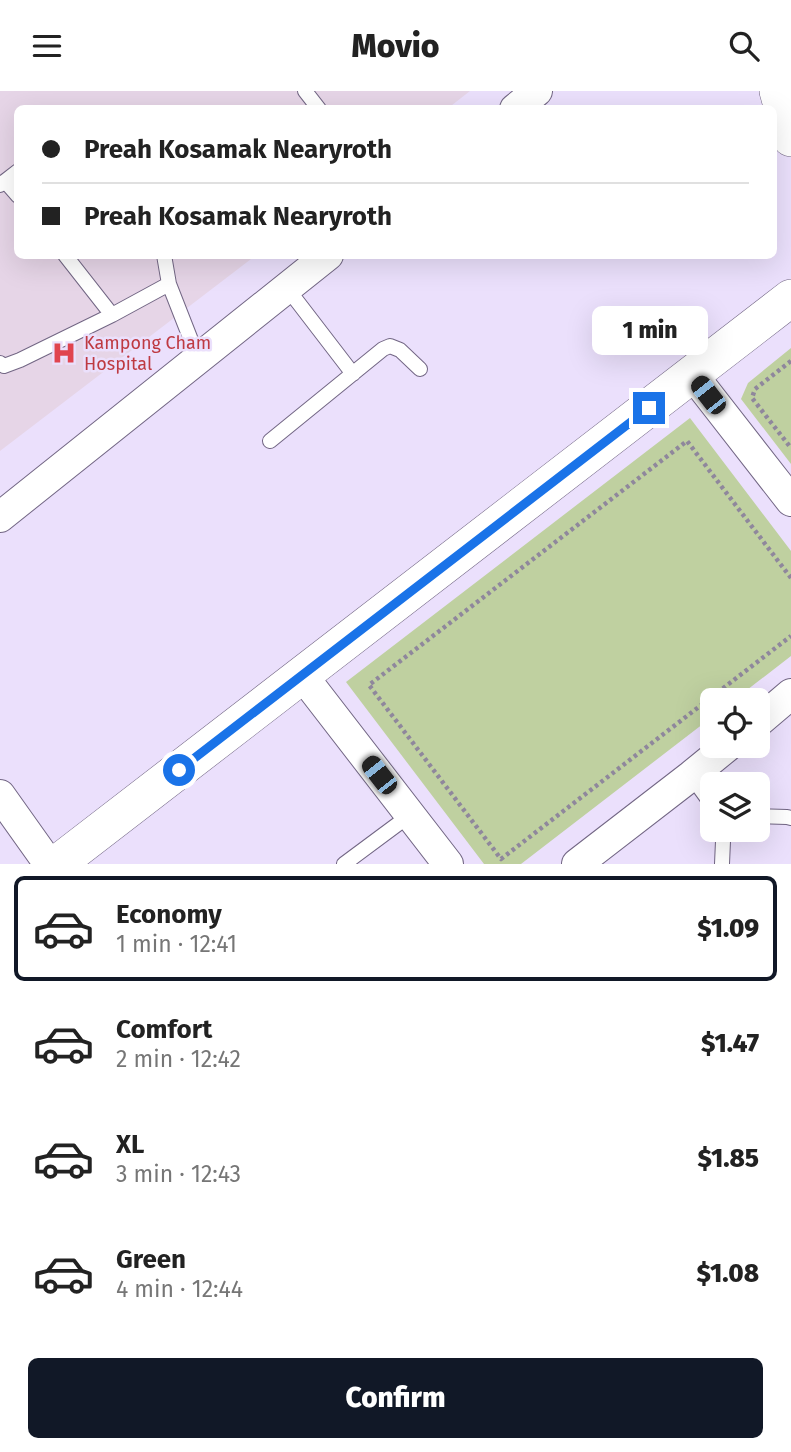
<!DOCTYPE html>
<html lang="en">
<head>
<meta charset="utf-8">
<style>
  body { margin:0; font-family:"Fira Sans",sans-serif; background:#f6f6f6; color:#222; height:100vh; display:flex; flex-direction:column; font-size:26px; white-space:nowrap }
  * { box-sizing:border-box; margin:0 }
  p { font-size:23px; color:#767676 }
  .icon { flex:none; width:38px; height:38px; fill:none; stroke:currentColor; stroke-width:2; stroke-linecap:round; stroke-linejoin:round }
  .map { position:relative; height:773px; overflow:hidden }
  .drawer { display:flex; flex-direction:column; background:#fff; flex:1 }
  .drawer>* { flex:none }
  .top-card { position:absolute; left:14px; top:14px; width:763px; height:154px; border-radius:10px; box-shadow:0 7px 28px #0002; display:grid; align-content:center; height:154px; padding:0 28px; background:#fff }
  .fabs { position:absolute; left:700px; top:597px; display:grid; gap:14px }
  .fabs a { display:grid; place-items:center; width:70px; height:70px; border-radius:10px; background:#fff; box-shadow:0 7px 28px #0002; font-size:35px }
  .end { position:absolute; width:32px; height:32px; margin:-16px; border:9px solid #1a73e8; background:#fff; box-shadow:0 0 0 4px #fff }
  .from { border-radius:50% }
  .bubble { position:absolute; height:49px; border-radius:10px; background:#fff; box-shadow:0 7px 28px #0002; font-size:23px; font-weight:800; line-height:49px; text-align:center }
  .car { position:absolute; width:21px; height:42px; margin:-21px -10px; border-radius:9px; box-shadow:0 0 5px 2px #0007; background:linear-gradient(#222 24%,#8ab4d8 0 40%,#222 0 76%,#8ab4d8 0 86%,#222 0) }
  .top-card b { display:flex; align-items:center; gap:24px; height:66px; font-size:26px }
  .top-card b+b { border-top:2px solid #e0e0e0 }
  .top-card i { width:18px; height:18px; background:#222 }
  ul { padding:12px 0 0; list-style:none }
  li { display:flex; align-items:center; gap:21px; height:105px; margin:0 14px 10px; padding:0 14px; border:4px solid transparent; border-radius:10px }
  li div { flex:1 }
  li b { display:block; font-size:26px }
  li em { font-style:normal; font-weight:800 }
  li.on { border-color:#111827 }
  li>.icon { width:63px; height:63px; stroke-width:1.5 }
  .button { display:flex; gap:14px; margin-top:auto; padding:14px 28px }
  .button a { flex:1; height:80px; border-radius:10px; background:#111827; color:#fff; font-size:28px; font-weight:800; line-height:80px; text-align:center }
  header { display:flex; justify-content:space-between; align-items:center; height:91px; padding:0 28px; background:#fff; font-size:32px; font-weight:800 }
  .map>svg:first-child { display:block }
</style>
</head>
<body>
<header><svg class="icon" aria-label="menu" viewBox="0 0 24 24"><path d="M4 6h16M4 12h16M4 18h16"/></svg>Movio<svg class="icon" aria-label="search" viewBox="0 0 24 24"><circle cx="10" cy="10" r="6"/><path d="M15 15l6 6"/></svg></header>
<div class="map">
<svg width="791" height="773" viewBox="0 0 791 773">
  <rect width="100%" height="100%" fill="#ebe0fc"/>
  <path fill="#e6d5e7" d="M 0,0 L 470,0 L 447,18 L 18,18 L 18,164 L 255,165 L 0,360 Z"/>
  <path fill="#bfd0a0" d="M 791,257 L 791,373 L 741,308 L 748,292 Z
    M 690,327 L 791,460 L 791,565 L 734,609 L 712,609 L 712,626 L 521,773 L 484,773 L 346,591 Z"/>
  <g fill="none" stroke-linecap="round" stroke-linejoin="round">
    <g stroke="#726684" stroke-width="16">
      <path id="service" d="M 305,0 L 319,18
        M 5,90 L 18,105
        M 0,94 L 18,80
        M 65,164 L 112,224
        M 164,164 L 169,193 L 198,267
        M 287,197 L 353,283
        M 0,272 L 4,275 L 20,269 L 112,224 L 169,193
        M 270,350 L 383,258 L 390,255 L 400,259 L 420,278
        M 691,685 L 712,714
        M 758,725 L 787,726 L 791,727
        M 721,738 L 723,750 L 722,773
        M 344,773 L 410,724"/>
    </g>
    <g stroke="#726684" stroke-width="32">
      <path id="minor" d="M 515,18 L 537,0
        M 692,283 L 791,410
        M 0,426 L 328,164
        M 302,584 L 448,773
        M 758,631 L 791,603
        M 0,704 L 49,773
        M 577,773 L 691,685 L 729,654"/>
    </g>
    <g stroke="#726684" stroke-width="38">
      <path id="tertiary" d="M 778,0 L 791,47
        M 57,773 L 791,207"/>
    </g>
    <path stroke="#8f879c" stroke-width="4.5" stroke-dasharray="3.5 3.5" stroke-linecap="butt" d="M 791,270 L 755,298 L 752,307 L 791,357
      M 791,487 L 687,350 L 369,594 L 501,768 L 791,545"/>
    <use href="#service" stroke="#fff" stroke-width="14"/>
    <use href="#minor" stroke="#fff" stroke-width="30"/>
    <use href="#tertiary" stroke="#fff" stroke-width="37"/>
  </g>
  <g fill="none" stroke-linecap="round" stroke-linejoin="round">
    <path stroke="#1a73e8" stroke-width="9" d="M 179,679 L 649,317"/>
  </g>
  <defs>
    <g id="hospital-bare" transform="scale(1.89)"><path d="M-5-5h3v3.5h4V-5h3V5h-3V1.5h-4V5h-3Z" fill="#e0444e" stroke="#ebe0fc" stroke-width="2.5" paint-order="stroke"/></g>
  </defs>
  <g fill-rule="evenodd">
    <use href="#hospital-bare" x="64" y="262"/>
  </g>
  <g text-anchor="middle" stroke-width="5" stroke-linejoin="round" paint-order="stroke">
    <g font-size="18" fill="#be3a42" stroke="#ebe0fc" text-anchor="start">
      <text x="84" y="258">Kampong Cham<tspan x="84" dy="21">Hospital</tspan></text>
    </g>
  </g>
</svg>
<div class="fabs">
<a><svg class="icon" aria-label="locate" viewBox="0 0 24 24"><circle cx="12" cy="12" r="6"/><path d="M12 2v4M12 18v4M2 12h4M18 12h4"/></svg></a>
<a><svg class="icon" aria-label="layers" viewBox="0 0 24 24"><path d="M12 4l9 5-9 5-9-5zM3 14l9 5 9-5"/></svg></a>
</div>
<i class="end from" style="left:179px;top:679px"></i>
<i class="end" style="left:649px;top:317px"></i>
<div class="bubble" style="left:592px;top:215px;width:116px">1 min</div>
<i class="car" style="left:708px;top:304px;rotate:322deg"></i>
<i class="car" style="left:379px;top:684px;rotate:322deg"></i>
<div class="top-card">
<b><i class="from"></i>Preah Kosamak Nearyroth</b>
<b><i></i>Preah Kosamak Nearyroth</b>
</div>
</div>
<section class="drawer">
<ul>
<li class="on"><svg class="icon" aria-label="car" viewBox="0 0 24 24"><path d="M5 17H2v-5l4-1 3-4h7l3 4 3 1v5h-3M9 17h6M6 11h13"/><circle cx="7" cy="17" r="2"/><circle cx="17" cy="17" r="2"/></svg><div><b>Economy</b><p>1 min · 12:41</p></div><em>$1.09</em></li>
<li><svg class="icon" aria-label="car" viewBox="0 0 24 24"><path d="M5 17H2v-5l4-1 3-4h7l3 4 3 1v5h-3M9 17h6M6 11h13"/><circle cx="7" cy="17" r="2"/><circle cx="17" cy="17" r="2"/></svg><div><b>Comfort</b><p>2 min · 12:42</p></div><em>$1.47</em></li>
<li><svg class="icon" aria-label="car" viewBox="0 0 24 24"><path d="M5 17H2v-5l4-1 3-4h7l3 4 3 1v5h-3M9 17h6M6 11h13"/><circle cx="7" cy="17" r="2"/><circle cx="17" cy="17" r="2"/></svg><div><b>XL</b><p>3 min · 12:43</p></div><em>$1.85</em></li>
<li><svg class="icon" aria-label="car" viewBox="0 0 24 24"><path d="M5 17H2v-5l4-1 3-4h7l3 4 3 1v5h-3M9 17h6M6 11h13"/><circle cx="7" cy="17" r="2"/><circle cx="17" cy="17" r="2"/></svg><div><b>Green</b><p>4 min · 12:44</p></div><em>$1.08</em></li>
</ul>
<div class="button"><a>Confirm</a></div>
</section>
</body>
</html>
